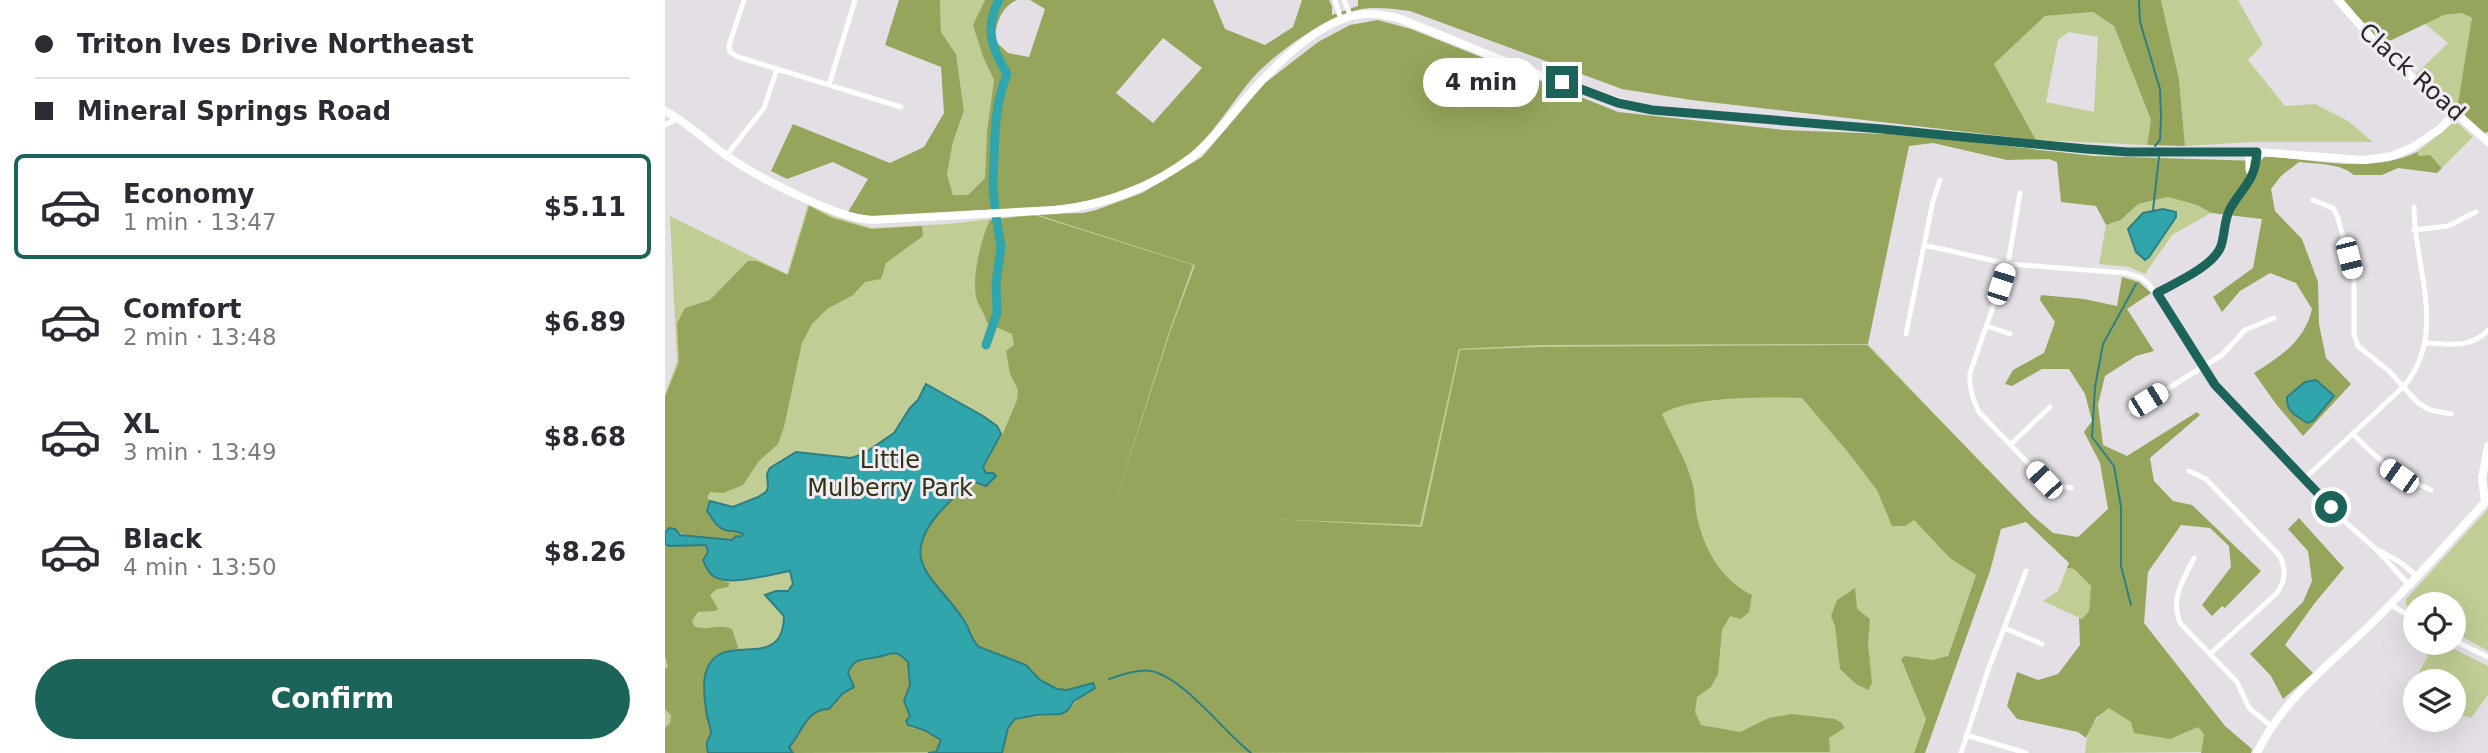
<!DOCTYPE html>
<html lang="en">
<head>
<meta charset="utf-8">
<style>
  body { margin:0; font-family:"DejaVu Sans",sans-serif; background:#f2f2f3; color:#2b2b33; height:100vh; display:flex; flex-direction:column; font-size:26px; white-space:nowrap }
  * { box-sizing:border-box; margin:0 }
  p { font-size:23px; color:#7c7c81 }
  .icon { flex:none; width:38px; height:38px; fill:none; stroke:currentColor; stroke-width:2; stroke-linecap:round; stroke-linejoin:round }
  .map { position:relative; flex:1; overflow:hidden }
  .sheet { display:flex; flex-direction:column; background:#fff; width:665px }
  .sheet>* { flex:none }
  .banner { display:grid; align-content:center; height:154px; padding:0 35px; background:#fff }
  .controls { position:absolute; left:1738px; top:592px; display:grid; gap:14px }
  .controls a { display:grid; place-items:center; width:63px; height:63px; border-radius:50%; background:#fff; box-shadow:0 7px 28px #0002; font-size:35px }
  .end { position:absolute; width:32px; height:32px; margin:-16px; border:9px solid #1c645a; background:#fff; box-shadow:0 0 0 4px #fff }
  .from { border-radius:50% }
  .bubble { position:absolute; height:49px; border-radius:24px; background:#fff; box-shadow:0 7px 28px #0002; font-size:23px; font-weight:600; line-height:49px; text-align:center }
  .car { position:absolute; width:21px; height:42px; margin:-21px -10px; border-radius:9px; box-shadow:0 0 5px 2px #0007; background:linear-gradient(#fff 24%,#345 0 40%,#fff 0 76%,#345 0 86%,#fff 0) }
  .banner b { display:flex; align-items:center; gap:24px; height:66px; font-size:26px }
  .banner b+b { border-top:2px solid #e1e1e2 }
  .banner i { width:18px; height:18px; background:#2b2b33 }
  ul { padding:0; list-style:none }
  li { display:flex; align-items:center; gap:21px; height:105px; margin:0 14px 10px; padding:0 21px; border:4px solid transparent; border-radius:10px }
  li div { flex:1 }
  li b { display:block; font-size:26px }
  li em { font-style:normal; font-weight:600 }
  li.active { border-color:#1c645a }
  li>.icon { width:63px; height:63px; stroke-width:1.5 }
  .primary-button { display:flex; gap:14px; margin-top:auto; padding:14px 35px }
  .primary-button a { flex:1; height:80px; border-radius:42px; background:#1c645a; color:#fff; font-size:28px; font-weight:600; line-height:80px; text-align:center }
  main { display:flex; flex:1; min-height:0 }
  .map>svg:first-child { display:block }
</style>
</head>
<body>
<main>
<section class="sheet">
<div class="banner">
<b><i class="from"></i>Triton Ives Drive Northeast</b>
<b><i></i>Mineral Springs Road</b>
</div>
<ul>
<li class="active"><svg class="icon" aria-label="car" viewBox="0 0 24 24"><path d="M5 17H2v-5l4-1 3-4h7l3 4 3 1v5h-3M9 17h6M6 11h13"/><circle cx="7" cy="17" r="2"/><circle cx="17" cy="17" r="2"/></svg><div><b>Economy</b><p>1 min · 13:47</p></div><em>$5.11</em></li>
<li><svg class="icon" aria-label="car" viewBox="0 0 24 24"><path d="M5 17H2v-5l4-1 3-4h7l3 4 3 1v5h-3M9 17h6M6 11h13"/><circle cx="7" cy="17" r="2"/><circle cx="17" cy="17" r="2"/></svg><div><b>Comfort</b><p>2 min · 13:48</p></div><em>$6.89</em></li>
<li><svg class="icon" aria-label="car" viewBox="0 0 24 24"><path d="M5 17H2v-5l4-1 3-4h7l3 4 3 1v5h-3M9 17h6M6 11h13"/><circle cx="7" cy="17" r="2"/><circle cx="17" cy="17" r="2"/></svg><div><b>XL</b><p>3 min · 13:49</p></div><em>$8.68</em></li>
<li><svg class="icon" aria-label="car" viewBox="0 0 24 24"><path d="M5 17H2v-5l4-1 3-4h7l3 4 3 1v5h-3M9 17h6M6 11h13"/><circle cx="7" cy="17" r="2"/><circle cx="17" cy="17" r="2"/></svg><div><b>Black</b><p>4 min · 13:50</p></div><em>$8.26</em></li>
</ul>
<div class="primary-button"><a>Confirm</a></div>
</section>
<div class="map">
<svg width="1823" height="753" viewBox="0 0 1823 753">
  <rect width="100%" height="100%" fill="#e4dfe5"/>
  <path fill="#c0ce95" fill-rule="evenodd" d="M 275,0 L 320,0 L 309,25 L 318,57 L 329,80 L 322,131 L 320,178 L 303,195 L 288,195 L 282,174 L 288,142 L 299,111 L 291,54 L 276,32 Z
    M 1496,0 L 1573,0 L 1598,44 L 1583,60 L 1620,106 L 1650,104 L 1683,121 L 1708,142 L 1587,142 L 1520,146 L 1514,79 Z
    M 1428,12 L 1449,26 L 1486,120 L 1482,145 L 1371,140 L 1329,64 L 1380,16 ZM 1404,32 L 1433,37 L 1429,112 L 1381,102 L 1393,40 Z
    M 1798,13 L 1808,19 L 1792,109 L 1750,75 L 1783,43 L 1759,23 L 1779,15 Z
    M 1788,123 L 1793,123 L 1808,137 L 1777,168 L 1771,161 L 1753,156 L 1752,152 Z
    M 1503,197 L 1532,205 L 1546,213 L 1507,235 L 1480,274 L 1464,267 L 1434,264 L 1441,225 L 1456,220 L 1473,204 ZM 1498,209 L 1511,217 L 1484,257 L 1478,213 Z
    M 143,204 L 167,216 L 207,228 L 282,224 L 370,214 L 530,264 L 506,329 L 447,511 L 755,525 L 794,349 L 876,345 L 1203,344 L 1341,489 L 1249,753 L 0,753 L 0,394 L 12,362 L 5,216 L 122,274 Z
    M 1823,509 L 1823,651 L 1789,632 L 1788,604 L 1750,604 L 1750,611 L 1741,605 L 1741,599 Z
    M 1402,568 L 1409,569 L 1426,586 L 1424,611 L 1417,619 L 1378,601 L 1393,591 Z
    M 1770,642 L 1775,642 L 1823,666 L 1823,695 L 1806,718 L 1789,712 L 1788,681 L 1752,681 L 1755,675 L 1753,674 L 1763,656 L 1761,654 Z
    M 1444,708 C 1485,727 1484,753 1533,726 L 1539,734 L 1536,752 L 1420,753 C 1422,732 1427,720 1444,708 Z"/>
  <path fill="#95a65c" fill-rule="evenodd" d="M 234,0 L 275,0 L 276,32 L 291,54 L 299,111 L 288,142 L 282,174 L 288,195 L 303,195 L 320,178 L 322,131 L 329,80 L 318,57 L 308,25 L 320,0 L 352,0 C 335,8 332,23 329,40 L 343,53 L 364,57 L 380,9 L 365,0 L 548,0 L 560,29 L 600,45 L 628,27 L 637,0 L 664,0 L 667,6 L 667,15 L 693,6 L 693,0 L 1496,0 L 1514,79 L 1520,146 L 1482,145 L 1486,120 L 1449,26 L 1428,12 L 1380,16 L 1329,64 L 1371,140 L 1026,100 L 957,89 L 745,11 C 728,9 709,6 692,10 C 661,17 617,49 594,71 C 571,95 554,127 530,149 C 499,176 455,194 416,202 C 380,209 341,208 305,211 C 266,215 221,221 183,212 L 203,179 L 168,162 L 122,179 L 106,171 L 128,124 L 225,163 L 259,147 L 279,113 L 276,67 L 220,45 ZM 498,38 L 537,68 L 488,123 L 451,93 Z
    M 1679,0 L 1823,0 L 1823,132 L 1819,133 L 1792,109 L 1807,18 L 1797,13 L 1779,15 L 1716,45 Z
    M 713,20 L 746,29 L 953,112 L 1119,130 L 1246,135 L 1429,156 L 1595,161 L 1601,156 C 1650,160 1706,174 1752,152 L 1754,156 L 1765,155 L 1777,168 L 1772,173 L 1733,168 L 1717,175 L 1689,175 C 1675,163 1652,164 1634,162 L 1616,176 L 1606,189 L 1610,211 L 1637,239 L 1653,282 L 1654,324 L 1661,358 L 1686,384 L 1638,436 L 1611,404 L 1589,373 C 1616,356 1639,342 1647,309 L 1631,283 L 1605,273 L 1575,291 L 1557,312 L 1548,297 L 1588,268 L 1597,219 L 1546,213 L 1532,205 L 1503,197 L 1473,204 L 1456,220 L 1441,225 L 1431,206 L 1396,202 L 1392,162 L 1384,159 L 1342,160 L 1268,143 L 1244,146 L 1203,344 L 876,345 L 794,349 L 755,525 L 604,519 L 757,527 L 795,350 L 877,347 L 1202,345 L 1368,516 L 1388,533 L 1413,537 L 1443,509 L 1435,463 L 1419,432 L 1427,421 L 1420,394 L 1404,369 L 1377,369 L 1347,386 L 1340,384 L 1348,370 L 1379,353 L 1390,322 L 1375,300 L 1376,295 L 1419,299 L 1452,306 L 1457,277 L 1474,282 L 1486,293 L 1462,309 L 1489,351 L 1471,356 L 1440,376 L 1433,405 L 1438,445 L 1462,456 L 1532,412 L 1535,415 L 1485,458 L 1489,481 L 1508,501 L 1527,505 L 1596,571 L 1560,608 L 1557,606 L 1547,616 L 1537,605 L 1566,567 L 1564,546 L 1545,528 L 1516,525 L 1483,572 L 1479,623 L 1560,726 L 1587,749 L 1586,753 L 1536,753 L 1539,734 L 1533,727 L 1505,739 L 1469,733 L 1466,722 L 1444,708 L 1431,718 L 1421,738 L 1413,732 L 1352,719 L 1342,706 L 1352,672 L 1373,680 L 1393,674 L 1415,645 L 1414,618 L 1417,619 L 1424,611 L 1426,586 L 1409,569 L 1402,568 L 1404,563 L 1361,522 L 1336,529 L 1325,571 L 1260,753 L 1249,753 L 1261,719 L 1236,659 L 1240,656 L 1267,660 L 1283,656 L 1311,575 L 1285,558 L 1249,520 L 1240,526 L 1227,526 L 1212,490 L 1182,451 L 1137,398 C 1102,397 1025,396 997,414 C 1007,437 1022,461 1028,485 C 1030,495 1030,507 1032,517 C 1039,549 1056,580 1087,595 L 1084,612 L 1076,619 L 1065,616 L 1057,630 L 1053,674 L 1046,687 L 1032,697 L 1030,712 L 1036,725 L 1075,732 L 1104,718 L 1127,714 L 1170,719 L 1177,723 L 1179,728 L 1164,738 L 1165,752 L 337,753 L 343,728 L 350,719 C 365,716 380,717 395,714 C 403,713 421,691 425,683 L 402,690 L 392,689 L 375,680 L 361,665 L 314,647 C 305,639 305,628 298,619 C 272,580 231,563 273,514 C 283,502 296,489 310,482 L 321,486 L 330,476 L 321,473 L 318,468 L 339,431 L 352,400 L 353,390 L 345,374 L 341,351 L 349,345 L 347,334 L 322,323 C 320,313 313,306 311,297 C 307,274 316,240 325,220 L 369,215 L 528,265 L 505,329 L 448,508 L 506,329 L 530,265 L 370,214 L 418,213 L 431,210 L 477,193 L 537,157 L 600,83 L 653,42 L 685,25 ZM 1651,380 L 1668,397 L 1642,423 L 1626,412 Z
    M 144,206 L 167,218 L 206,229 L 257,226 L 258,236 L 221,263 L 216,279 L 200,282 L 188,295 L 162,309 L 147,324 L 137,343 L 119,427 L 113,444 L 94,461 L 78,485 L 58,493 L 45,492 L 42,497 L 45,501 L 42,512 L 78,534 C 65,547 20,537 5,528 L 0,533 L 0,397 L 14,362 L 12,323 L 20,308 L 45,300 L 83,261 L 92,261 L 123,275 Z
    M 1634,518 L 1679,568 L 1649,604 L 1620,645 L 1648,673 L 1618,699 L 1606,676 L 1585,654 L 1638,602 L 1647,581 L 1643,551 L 1623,529 Z
    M 0,544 L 41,545 L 43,552 L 38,557 L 52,578 L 65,583 L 63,587 L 52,589 L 45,595 L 53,609 L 50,611 L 33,612 L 27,621 L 29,626 C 41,632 53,623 67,629 L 73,647 L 72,649 L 66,650 L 40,687 L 42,715 L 46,733 L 41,744 L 43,753 L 0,753 L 0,728 L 5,723 L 6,715 L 0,709 L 0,669 L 3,667 L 0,656 Z
    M 1190,588 L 1192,609 L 1205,619 L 1203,644 L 1207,683 L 1203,690 L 1191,684 L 1175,669 L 1170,626 L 1166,616 L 1172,600 Z
    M 223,653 L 232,653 L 243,662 L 245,685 L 239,701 L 245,716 L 241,721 L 247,728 L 259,730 L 276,740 L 271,752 L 128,753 L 124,751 L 124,747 C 137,733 141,709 164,709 L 178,693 L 189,687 L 183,673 C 190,654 208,660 223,653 Z"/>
  <path fill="#31a5ac" stroke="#2e7f84" stroke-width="2" d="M 1498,209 L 1511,212 L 1511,217 L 1484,257 L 1480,260 L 1471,252 L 1463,229 L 1478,213 Z
    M 1651,380 L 1669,396 L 1648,421 L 1642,423 C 1631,415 1621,412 1622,397 L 1640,382 Z
    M 261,384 L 318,416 L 332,426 L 336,434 L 318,467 L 321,473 L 328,473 L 331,476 L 321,486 L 310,482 C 296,489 284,502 273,514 C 232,563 272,579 298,619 C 305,628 305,639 314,647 L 361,665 L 375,680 L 392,689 L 402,690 L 428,683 L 430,688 L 409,701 L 402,711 L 396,714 L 372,715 L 350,719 L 343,728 L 337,753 L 263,753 L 271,752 L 276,740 L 259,730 L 243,725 L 241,721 L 245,716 L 239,701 L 245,685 L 243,662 C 230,648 228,654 212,657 C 199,660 189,657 183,673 L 189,687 L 178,693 L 164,709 C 141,709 137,733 124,747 L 128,753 L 43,753 C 43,750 41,746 42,743 C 42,739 46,736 46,733 C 46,727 43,721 42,716 C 40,704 37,684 41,672 C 55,626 118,676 119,616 L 100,595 L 111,591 L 123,591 L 128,584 L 125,571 C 106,574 62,588 47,575 C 42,571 40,565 38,560 L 43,552 L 41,545 L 4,546 L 0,544 L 0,533 L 4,528 L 10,529 L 15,535 L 67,540 L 71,536 L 76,537 L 78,534 C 70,530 67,532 60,530 C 52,528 47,518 42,511 L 45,501 L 68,507 L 93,497 L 101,492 L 103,488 L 102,474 L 105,468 L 131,452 L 186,458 L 198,454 L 229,433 L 245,408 L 253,400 Z"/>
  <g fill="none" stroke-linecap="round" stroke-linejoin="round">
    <path stroke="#2e7f84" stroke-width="2" d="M 1474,0 L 1475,22 L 1495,89 L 1496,118 L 1495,140 L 1490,146
      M 1488,210 L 1494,157
      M 1466,605 L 1456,566 L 1456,507 L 1449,466 L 1427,437 L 1430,387 L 1438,344 L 1471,284
      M 444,679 C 456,675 473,669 486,671 C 518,677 559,732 586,753"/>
    <path stroke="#31a5ac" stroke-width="9" d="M 330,206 C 326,189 329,173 329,156 C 330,126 331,102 342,74 C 327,49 319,28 334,0
      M 321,345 L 332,313 L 331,283 L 336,247 L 331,216"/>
    <path stroke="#fff" stroke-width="5" d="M 79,0 L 64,45 L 65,52 L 73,57 L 236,107
      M 670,0 L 676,20
      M 679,0 L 686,17
      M 164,85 L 190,0
      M 0,125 L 12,119
      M 1583,152 L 1583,170 L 1586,176
      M 61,156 L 99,108 L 112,69
      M 1355,193 L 1343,264 L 1305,373 C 1304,388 1307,398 1314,412 L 1379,480 L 1387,485 L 1406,488
      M 1648,200 L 1668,208 L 1673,218 L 1689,279 L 1689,334 L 1693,346 L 1724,371 L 1753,403 L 1765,410 L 1786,414
      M 1749,230 L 1783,226 L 1811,212
      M 1259,245 L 1343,264 L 1461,273 L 1476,278 L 1484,284 L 1550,385 L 1679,521 L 1712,550 L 1744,585
      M 1492,294 C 1510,283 1549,266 1556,246 C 1560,234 1559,220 1565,209 C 1578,186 1590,182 1592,152
      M 1322,326 L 1345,334
      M 1241,334 L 1268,201 L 1275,180
      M 1760,343 C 1783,344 1806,349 1823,330
      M 1465,412 L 1557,355 L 1580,330 L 1609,318
      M 1688,434 C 1716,463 1729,473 1766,490
      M 1346,444 L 1385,407
      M 1524,471 L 1541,479 L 1615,556 C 1621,571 1621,579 1612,593 L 1545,654
      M 1639,479 L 1738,387 C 1784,334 1749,268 1749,207
      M 1715,551 L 1735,562 L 1752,576
      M 1529,558 C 1518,581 1505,598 1515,623 L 1572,682 L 1584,708 L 1606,726
      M 1726,605 L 1750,619
      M 1339,628 L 1377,644
      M 1788,640 L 1823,657
      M 1301,735 L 1361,753
      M 1296,753 L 1323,670 L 1361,571"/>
    <path stroke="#fff" stroke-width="8" d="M 1673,0 L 1729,63 L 1779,102 L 1823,142
      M 0,111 C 23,123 41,141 62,156 C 92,177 171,218 206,220 L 390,210 C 441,205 486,188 527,157 C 544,144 557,126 571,110 C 600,75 657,12 706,14 C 715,14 724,16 733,18 C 816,50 899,90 987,110 L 1284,135 L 1379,146 L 1463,152 L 1592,152 L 1699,160 L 1727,156 L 1748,147 L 1775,129 L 1791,112
      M 1820,502 L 1817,478 L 1823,446
      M 1592,753 C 1617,699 1668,662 1709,621 C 1749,582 1785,540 1823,499"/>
  </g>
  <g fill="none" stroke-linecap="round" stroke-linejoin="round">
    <path stroke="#1c645a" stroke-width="9" d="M 897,82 L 953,103 L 987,110 L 1217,129 L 1421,149 L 1463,152 L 1592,152 C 1590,182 1578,186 1565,209 C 1559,220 1560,234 1556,246 C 1549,266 1510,283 1492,293 L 1550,385 L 1666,507"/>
  </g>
  <g text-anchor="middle" stroke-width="6" stroke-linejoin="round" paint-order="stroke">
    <g font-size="24" fill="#282628" stroke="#f2ecf2">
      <text transform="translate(1747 72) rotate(42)" y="8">Clack Road</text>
    </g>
    <g font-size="24" fill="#2f3515" stroke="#f2ecf2">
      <text x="225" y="468">Little<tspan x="225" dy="28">Mulberry Park</tspan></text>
    </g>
  </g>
</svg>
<div class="controls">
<a><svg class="icon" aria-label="locate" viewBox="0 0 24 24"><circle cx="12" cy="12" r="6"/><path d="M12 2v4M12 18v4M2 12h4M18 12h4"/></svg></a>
<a><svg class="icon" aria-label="layers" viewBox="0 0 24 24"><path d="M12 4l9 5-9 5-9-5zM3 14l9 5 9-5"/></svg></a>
</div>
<i class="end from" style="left:1666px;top:507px"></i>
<i class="end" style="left:897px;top:82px"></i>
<div class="bubble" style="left:758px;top:58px;width:116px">4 min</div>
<i class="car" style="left:1684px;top:258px;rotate:166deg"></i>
<i class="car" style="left:1336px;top:284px;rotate:18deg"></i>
<i class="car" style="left:1483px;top:400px;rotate:58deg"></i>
<i class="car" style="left:1734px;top:476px;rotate:305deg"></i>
<i class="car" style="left:1379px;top:480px;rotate:317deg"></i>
</div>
</main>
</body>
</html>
